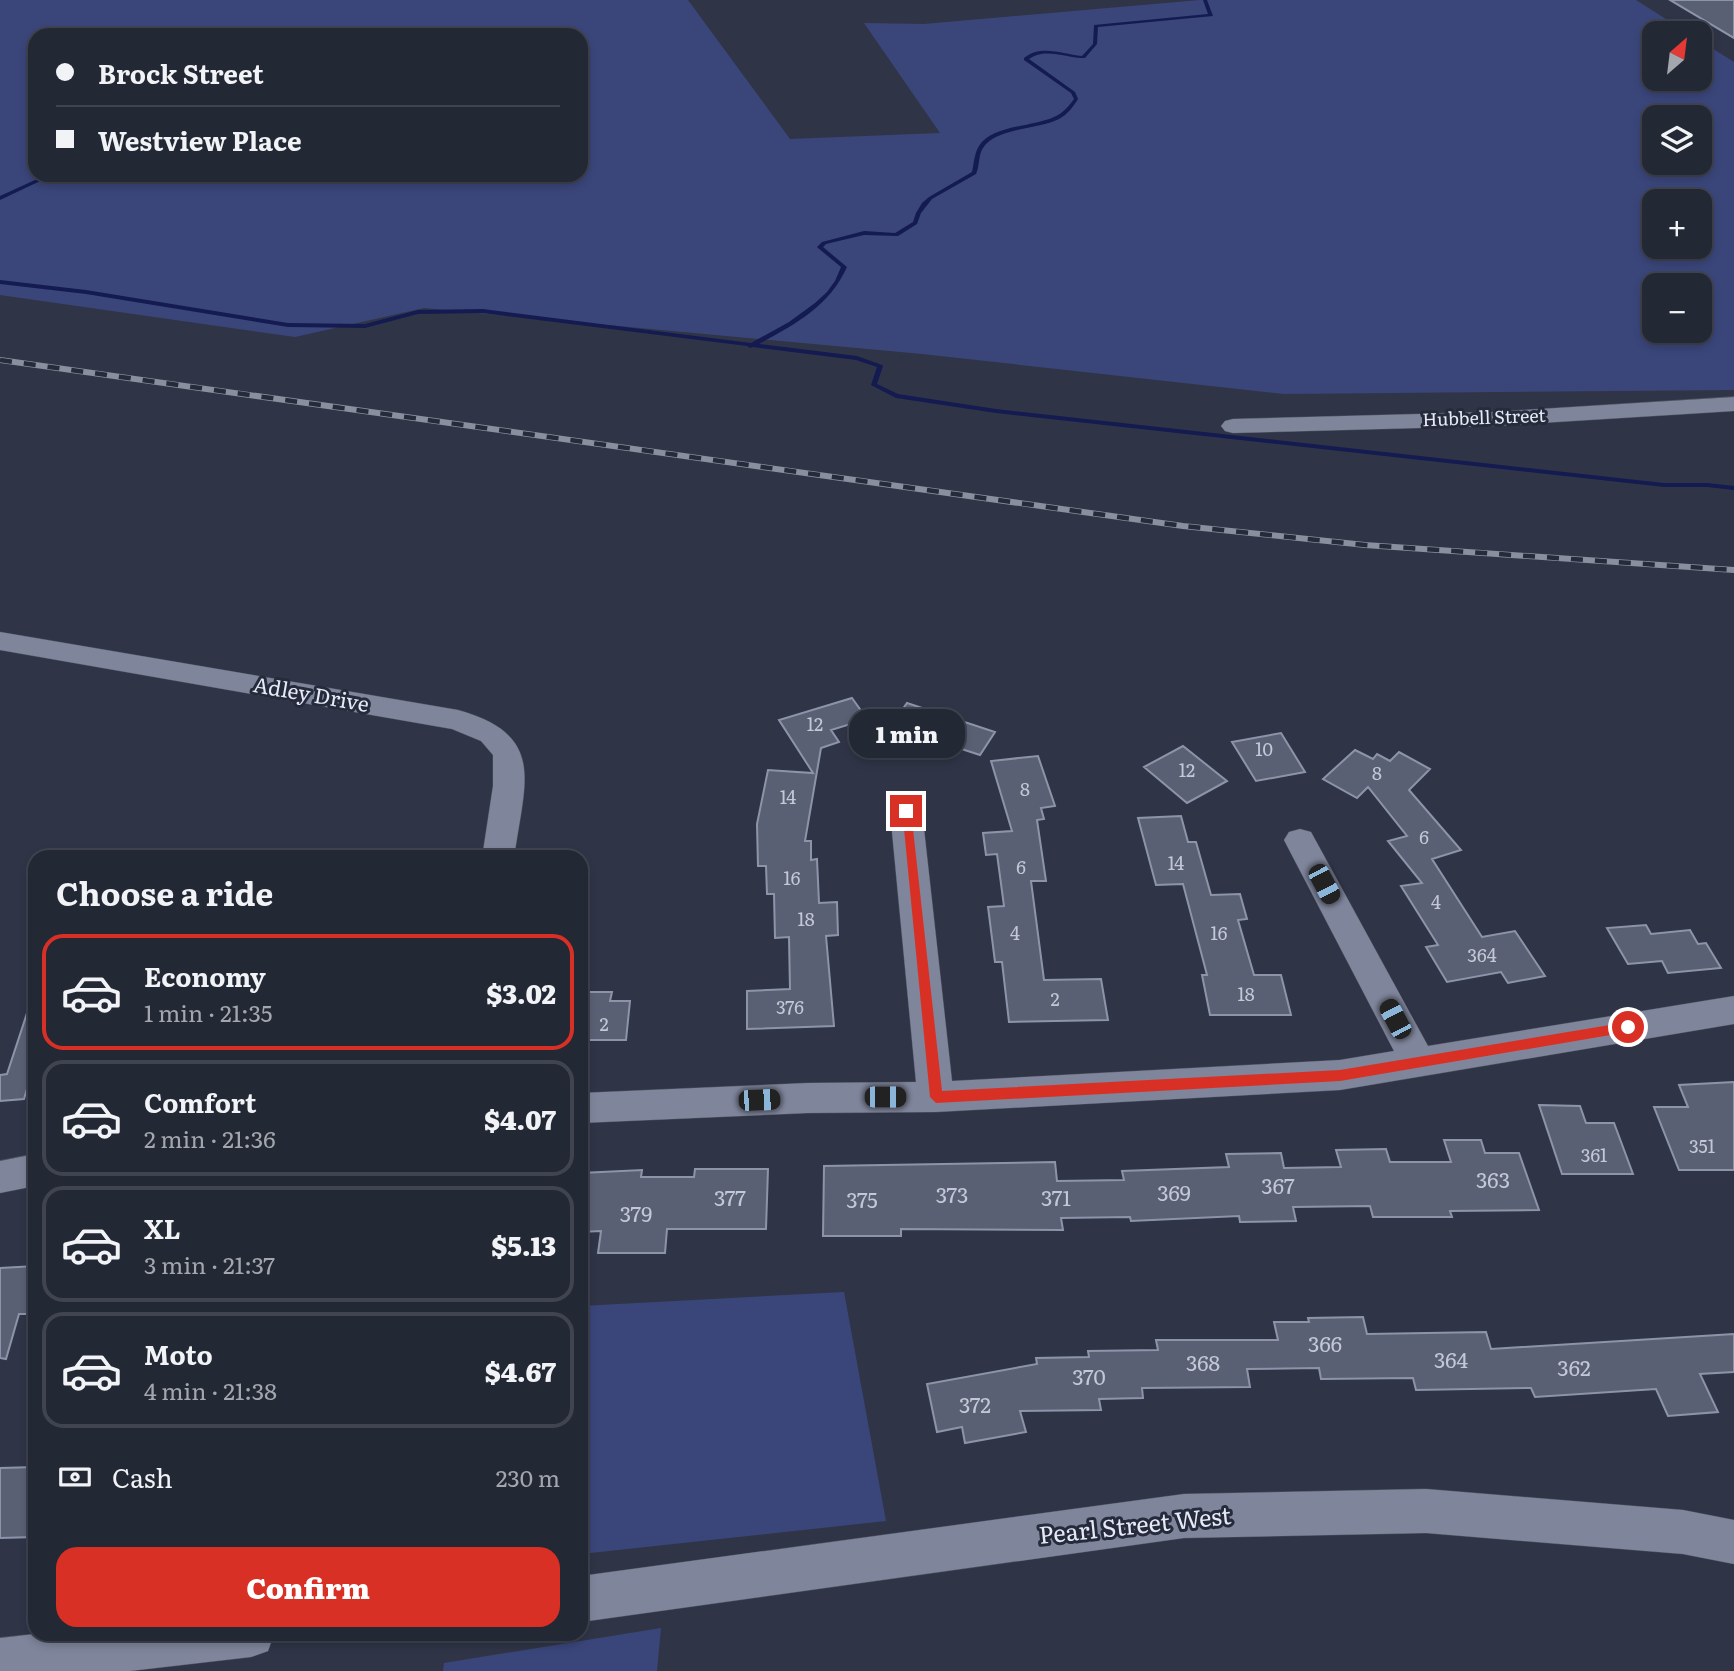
<!DOCTYPE html>
<html lang="en">
<head>
<meta charset="utf-8">
<style>
  body { margin:0; font-family:Literata,serif; background:#2b303d; color:#f1f3f6; height:100vh; display:flex; flex-direction:column; font-size:26px; white-space:nowrap }
  * { box-sizing:border-box; margin:0 }
  p { font-size:23px; color:#a3a6ad }
  .icon { flex:none; width:38px; height:38px; fill:none; stroke:currentColor; stroke-width:2; stroke-linecap:round; stroke-linejoin:round }
  .map { position:relative; flex:1; overflow:hidden }
  .panel { position:absolute; left:28px; top:850px; width:560px; height:791px; display:flex; flex-direction:column; background:#232835; border-radius:21px; box-shadow:0 4px 10px #0003,0 0 0 2px #404450 }
  .panel>* { flex:none }
  .guide { position:absolute; left:28px; top:28px; width:560px; height:154px; border-radius:21px; box-shadow:0 4px 10px #0003,0 0 0 2px #404450; display:grid; align-content:center; height:154px; padding:0 28px; background:#232835 }
  .needle { width:46px; rotate:28deg }
  .fabs { position:absolute; left:1642px; top:21px; display:grid; gap:14px }
  .fabs a { display:grid; place-items:center; width:70px; height:70px; border-radius:14px; background:#232835; box-shadow:0 4px 10px #0003,0 0 0 2px #404450; font-size:35px }
  .end { position:absolute; width:32px; height:32px; margin:-16px; border:9px solid #d93025; background:#fff; box-shadow:0 0 0 4px #fff }
  .from { border-radius:50% }
  .bubble { position:absolute; height:49px; border-radius:21px; background:#232835; box-shadow:0 4px 10px #0003,0 0 0 2px #404450; font-size:23px; font-weight:800; line-height:49px; text-align:center }
  .car { position:absolute; width:21px; height:42px; margin:-21px -10px; border-radius:9px; box-shadow:0 0 5px 2px #0007; background:linear-gradient(#222 24%,#8ab4d8 0 40%,#222 0 76%,#8ab4d8 0 86%,#222 0) }
  .guide b { display:flex; align-items:center; gap:24px; height:66px; font-size:26px }
  .guide b+b { border-top:2px solid #404450 }
  .guide i { width:18px; height:18px; background:#f1f3f6 }
  ul { padding:0; list-style:none }
  li { display:flex; align-items:center; gap:21px; height:116px; margin:0 14px 10px; padding:0 14px; border:4px solid #404450; border-radius:21px }
  li div { flex:1 }
  li b { display:block; font-size:26px }
  li em { font-style:normal; font-weight:800 }
  li.active { border-color:#d93025 }
  li>.icon { width:63px; height:63px; stroke-width:1.5 }
  h2 { padding:0 28px; font-size:32px; line-height:84px }
  .pay { display:flex; align-items:center; gap:18px; height:77px; padding:0 28px; font-size:26px }
  .pay p { margin-inline-start:auto }
  .action { display:flex; gap:14px; margin-top:auto; padding:14px 28px }
  .action a { flex:1; height:80px; border-radius:21px; background:#d93025; color:#fff; font-size:28px; font-weight:800; line-height:80px; text-align:center }
  .map>svg:first-child { display:block }
</style>
</head>
<body>
<div class="map">
<svg width="1734" height="1671" viewBox="0 0 1734 1671">
  <rect width="100%" height="100%" fill="#2f3547"/>
  <path fill="#3a467a" fill-rule="evenodd" d="M 0,0 L 688,0 L 790,139 L 940,133 L 864,23 L 924,24 L 1200,0 L 1636,0 L 1688,33 L 1654,33 L 1654,79 L 1699,79 L 1699,40 L 1734,62 L 1734,390 L 1284,394 L 922,354 L 424,308 L 295,337 L 0,295 ZM 35,35 L 581,35 L 581,175 L 35,175 ZM 1654,117 L 1699,117 L 1699,163 L 1654,163 ZM 1654,201 L 1699,201 L 1699,247 L 1654,247 ZM 1654,285 L 1699,285 L 1699,331 L 1654,331 Z
    M 844,1292 L 886,1521 L 581,1554 L 581,1306 Z
    M 661,1628 L 657,1671 L 443,1671 L 444,1663 Z"/>
  <g fill="none" stroke-linecap="round" stroke-linejoin="round">
    <path fill="#141b50" fill-rule="evenodd" d="M 1203,0 L 1207,0 L 1213,16 L 1098,27 L 1097,44 L 1085,58 C 1066,58 1045,47 1029,59 L 1075,92 L 1078,99 C 1073,107 1068,114 1059,119 C 1040,129 995,128 983,148 C 978,155 980,166 976,174 L 932,199 L 921,213 L 917,224 L 898,236 L 864,235 L 826,244 L 823,247 L 847,267 C 829,307 795,324 759,344 L 857,356 L 882,365 L 883,366 L 877,384 L 898,394 L 996,409 L 1664,483 L 1707,483 L 1734,486 L 1734,490 L 1707,487 L 1664,487 L 996,413 L 896,398 L 871,385 L 877,367 L 856,360 L 753,347 L 750,348 L 747,346 L 483,313 L 418,314 L 365,328 L 288,327 L 86,294 L 0,284 L 0,280 L 86,290 L 288,323 L 365,324 L 418,310 L 483,309 L 751,343 L 789,322 L 815,303 L 827,292 L 835,281 L 841,267 L 818,248 L 817,247 L 822,242 L 864,231 L 895,233 L 913,222 L 916,213 L 922,203 L 929,197 L 972,172 C 974,164 974,154 979,146 C 992,125 1033,127 1054,117 C 1063,113 1068,107 1074,99 L 1071,93 L 1024,60 L 1024,58 C 1041,44 1062,54 1082,56 L 1093,44 L 1094,25 L 1208,14 Z
      M 46,175 L 53,175 L 0,200 L 0,196 Z"/>
  </g>
  <path fill="#5a6074" stroke="#8d94aa" stroke-width="2" d="M 1670,0 L 1734,0 L 1734,38 Z
    M 852,698 L 867,719 L 831,730 L 839,742 L 821,748 L 805,841 L 811,841 L 811,860 L 817,859 L 819,903 L 837,902 L 838,935 L 826,936 L 834,1026 L 747,1029 L 747,991 L 790,989 L 789,937 L 775,938 L 774,894 L 767,894 L 766,866 L 758,866 L 757,824 L 768,770 L 813,773 L 779,720 Z
    M 907,703 L 995,732 L 980,755 L 891,726 Z
    M 1281,733 L 1305,772 L 1256,781 L 1232,742 Z
    M 1183,746 L 1227,781 L 1187,803 L 1144,767 Z
    M 1355,750 L 1373,759 L 1377,754 L 1390,761 L 1399,752 L 1430,769 L 1409,790 L 1461,850 L 1432,859 L 1482,937 L 1515,931 L 1545,976 L 1508,983 L 1501,972 L 1447,982 L 1426,947 L 1438,945 L 1401,886 L 1422,883 L 1388,841 L 1407,836 L 1368,787 L 1357,798 L 1323,779 Z
    M 1038,756 L 1055,806 L 1041,808 L 1044,819 L 1037,820 L 1046,881 L 1031,881 L 1044,980 L 1101,979 L 1108,1020 L 1009,1022 L 1002,962 L 995,962 L 988,907 L 1004,906 L 997,854 L 986,855 L 983,833 L 1012,831 L 991,761 Z
    M 1181,816 L 1188,842 L 1196,842 L 1211,895 L 1240,894 L 1247,919 L 1238,920 L 1254,975 L 1281,975 L 1291,1015 L 1210,1015 L 1202,975 L 1207,975 L 1183,884 L 1156,885 L 1138,818 Z
    M 1646,925 L 1651,934 L 1690,930 L 1698,944 L 1706,943 L 1721,968 L 1668,973 L 1662,961 L 1628,964 L 1607,928 Z
    M 581,992 L 612,992 L 610,1001 L 630,1001 L 626,1040 L 581,1040 Z
    M 30,1004 L 35,1005 L 35,1082 L 29,1082 L 24,1099 L 0,1101 L 0,1075 L 7,1074 Z
    M 1734,1082 L 1734,1170 L 1679,1170 L 1654,1107 L 1688,1107 L 1679,1085 Z
    M 1539,1105 L 1580,1106 L 1586,1123 L 1614,1123 L 1633,1174 L 1562,1174 Z
    M 1444,1140 L 1481,1140 L 1485,1153 L 1519,1153 L 1539,1210 L 1450,1211 L 1452,1217 L 1373,1217 L 1370,1206 L 1293,1207 L 1296,1221 L 1240,1222 L 1239,1216 L 1131,1221 L 1130,1217 L 1061,1218 L 1063,1230 L 901,1229 L 901,1236 L 823,1236 L 824,1166 L 1055,1162 L 1057,1181 L 1124,1180 L 1122,1171 L 1229,1167 L 1226,1154 L 1281,1153 L 1284,1168 L 1341,1167 L 1336,1150 L 1386,1149 L 1390,1162 L 1451,1162 Z
    M 695,1169 L 768,1169 L 766,1229 L 667,1229 L 665,1253 L 598,1253 L 601,1231 L 581,1232 L 581,1173 L 642,1170 L 641,1177 L 694,1177 Z
    M 35,1266 L 35,1314 L 19,1314 L 6,1359 L 0,1358 L 0,1268 Z
    M 1363,1317 L 1367,1334 L 1486,1332 L 1491,1349 L 1734,1334 L 1734,1372 L 1700,1374 L 1718,1412 L 1668,1416 L 1656,1389 L 1535,1397 L 1531,1388 L 1416,1390 L 1413,1378 L 1321,1379 L 1319,1368 L 1247,1369 L 1250,1387 L 1142,1388 L 1143,1398 L 1099,1399 L 1101,1410 L 1020,1411 L 1026,1432 L 965,1443 L 962,1427 L 937,1432 L 927,1384 L 1037,1364 L 1036,1358 L 1089,1357 L 1088,1351 L 1158,1350 L 1156,1340 L 1278,1340 L 1274,1322 L 1309,1322 L 1308,1318 Z
    M 35,1467 L 35,1537 L 0,1538 L 0,1468 Z"/>
  <g fill="none" stroke-linecap="round" stroke-linejoin="round">
    <g stroke="#4e5261" stroke-width="1">
      <path id="minor" d="M 1734,397 L 1734,411 L 1493,426 L 1233,433 L 1225,431 L 1221,426 L 1225,421 L 1233,419 L 1493,412 Z
        M 0,632 L 458,710 C 548,735 524,783 514,858 L 482,858 L 493,786 L 493,755 L 481,741 L 452,729 L 0,650 Z
        M 906,800 L 917,803 L 922,811 L 952,1081 L 1340,1060 L 1394,1051 L 1284,840 L 1289,832 L 1300,829 L 1311,832 L 1428,1046 L 1734,996 L 1734,1024 L 1340,1090 L 936,1112 L 808,1113 L 581,1123 L 581,1093 L 808,1083 L 916,1082 L 890,811 L 895,803 Z
        M 35,1154 L 35,1186 L 0,1193 L 0,1161 Z
        M 1426,1489 L 1683,1510 L 1734,1520 L 1734,1564 L 1683,1554 L 1426,1533 L 1184,1538 L 581,1622 L 581,1576 L 1184,1494 Z
        M 35,1634 L 274,1634 L 268,1651 L 251,1657 L 130,1671 L 0,1671 L 0,1638 Z"/>
    </g>
    <use href="#minor" fill="#7f859b" fill-rule="evenodd"/>
    <g stroke="#8a8f9e" stroke-width="6">
      <path id="rail" d="M 0,360 L 1183,526 L 1365,545 L 1734,570"/>
    </g>
    <use href="#rail" stroke="#262b3c" stroke-width="4.5" stroke-dasharray="12" stroke-linecap="butt"/>
  </g>
  <path fill="#d93025" d="M 902,808 L 911,811 L 942,1091 L 1340,1070 L 1628,1022 L 1635,1027 L 1628,1032 L 1340,1081 L 936,1103 L 930,1097 Z"/>
  <g text-anchor="middle" stroke-width="6" stroke-linejoin="round" paint-order="stroke">
    <g font-size="18" fill="#e6eaf6" stroke="#262b3c">
      <text transform="translate(1484 418) rotate(-2)" y="6">Hubbell Street</text>
    </g>
    <g font-size="18" fill="#c3c8d6">
      <text x="815" y="731">12</text>
      <text x="1264" y="756">10</text>
      <text x="1187" y="777">12</text>
      <text x="1377" y="780">8</text>
      <text x="1025" y="796">8</text>
      <text x="788" y="804">14</text>
      <text x="1424" y="844">6</text>
      <text x="1176" y="870">14</text>
      <text x="1021" y="874">6</text>
      <text x="792" y="885">16</text>
      <text x="1436" y="909">4</text>
      <text x="806" y="926">18</text>
      <text x="1015" y="940">4</text>
      <text x="1219" y="940">16</text>
      <text x="1482" y="962">364</text>
      <text x="1246" y="1001">18</text>
      <text x="1055" y="1006">2</text>
      <text x="790" y="1014">376</text>
      <text x="604" y="1031">2</text>
      <text x="1702" y="1153">351</text>
      <text x="1594" y="1162">361</text>
    </g>
    <g font-size="21" fill="#e6eaf6" stroke="#262b3c">
      <text transform="translate(311 695) rotate(10)" y="7">Adley Drive</text>
    </g>
    <g font-size="21" fill="#c3c8d6">
      <text x="1493" y="1188">363</text>
      <text x="1278" y="1194">367</text>
      <text x="1174" y="1201">369</text>
      <text x="952" y="1203">373</text>
      <text x="730" y="1206">377</text>
      <text x="1056" y="1206">371</text>
      <text x="862" y="1208">375</text>
      <text x="636" y="1222">379</text>
      <text x="1325" y="1352">366</text>
      <text x="1451" y="1368">364</text>
      <text x="1203" y="1371">368</text>
      <text x="1574" y="1376">362</text>
      <text x="1089" y="1385">370</text>
      <text x="975" y="1413">372</text>
    </g>
    <g font-size="24" fill="#e6eaf6" stroke="#262b3c">
      <text transform="translate(1135 1526) rotate(-6)" y="8">Pearl Street West</text>
    </g>
  </g>
</svg>
<div class="fabs">
<a><svg class="needle" viewBox="-14 -14 28 28"><path d="M0-13l5 13h-10z" fill="#e53935"/><path d="M0 13l5-13h-10z" fill="#a3a6ad"/></svg></a>
<a><svg class="icon" aria-label="layers" viewBox="0 0 24 24"><path d="M12 4l9 5-9 5-9-5zM3 14l9 5 9-5"/></svg></a>
<a>+</a>
<a>−</a>
</div>
<i class="end from" style="left:1628px;top:1027px"></i>
<i class="end" style="left:906px;top:811px"></i>
<div class="bubble" style="left:849px;top:709px;width:116px">1 min</div>
<i class="car" style="left:1324px;top:884px;rotate:152deg"></i>
<i class="car" style="left:1395px;top:1019px;rotate:332deg"></i>
<i class="car" style="left:885px;top:1097px;rotate:90deg"></i>
<i class="car" style="left:759px;top:1100px;rotate:88deg"></i>
<div class="guide">
<b><i class="from"></i>Brock Street</b>
<b><i></i>Westview Place</b>
</div>
<section class="panel">
<h2>Choose a ride</h2>
<ul>
<li class="active"><svg class="icon" aria-label="car" viewBox="0 0 24 24"><path d="M5 17H2v-5l4-1 3-4h7l3 4 3 1v5h-3M9 17h6M6 11h13"/><circle cx="7" cy="17" r="2"/><circle cx="17" cy="17" r="2"/></svg><div><b>Economy</b><p>1 min · 21:35</p></div><em>$3.02</em></li>
<li><svg class="icon" aria-label="car" viewBox="0 0 24 24"><path d="M5 17H2v-5l4-1 3-4h7l3 4 3 1v5h-3M9 17h6M6 11h13"/><circle cx="7" cy="17" r="2"/><circle cx="17" cy="17" r="2"/></svg><div><b>Comfort</b><p>2 min · 21:36</p></div><em>$4.07</em></li>
<li><svg class="icon" aria-label="car" viewBox="0 0 24 24"><path d="M5 17H2v-5l4-1 3-4h7l3 4 3 1v5h-3M9 17h6M6 11h13"/><circle cx="7" cy="17" r="2"/><circle cx="17" cy="17" r="2"/></svg><div><b>XL</b><p>3 min · 21:37</p></div><em>$5.13</em></li>
<li><svg class="icon" aria-label="car" viewBox="0 0 24 24"><path d="M5 17H2v-5l4-1 3-4h7l3 4 3 1v5h-3M9 17h6M6 11h13"/><circle cx="7" cy="17" r="2"/><circle cx="17" cy="17" r="2"/></svg><div><b>Moto</b><p>4 min · 21:38</p></div><em>$4.67</em></li>
</ul>
<div class="pay"><svg class="icon" aria-label="cash" viewBox="0 0 24 24"><path d="M3 7h18v10H3z"/><circle cx="12" cy="12" r="2"/></svg>Cash<p>230 m</p></div>
<div class="action"><a>Confirm</a></div>
</section>
</div>
</body>
</html>
